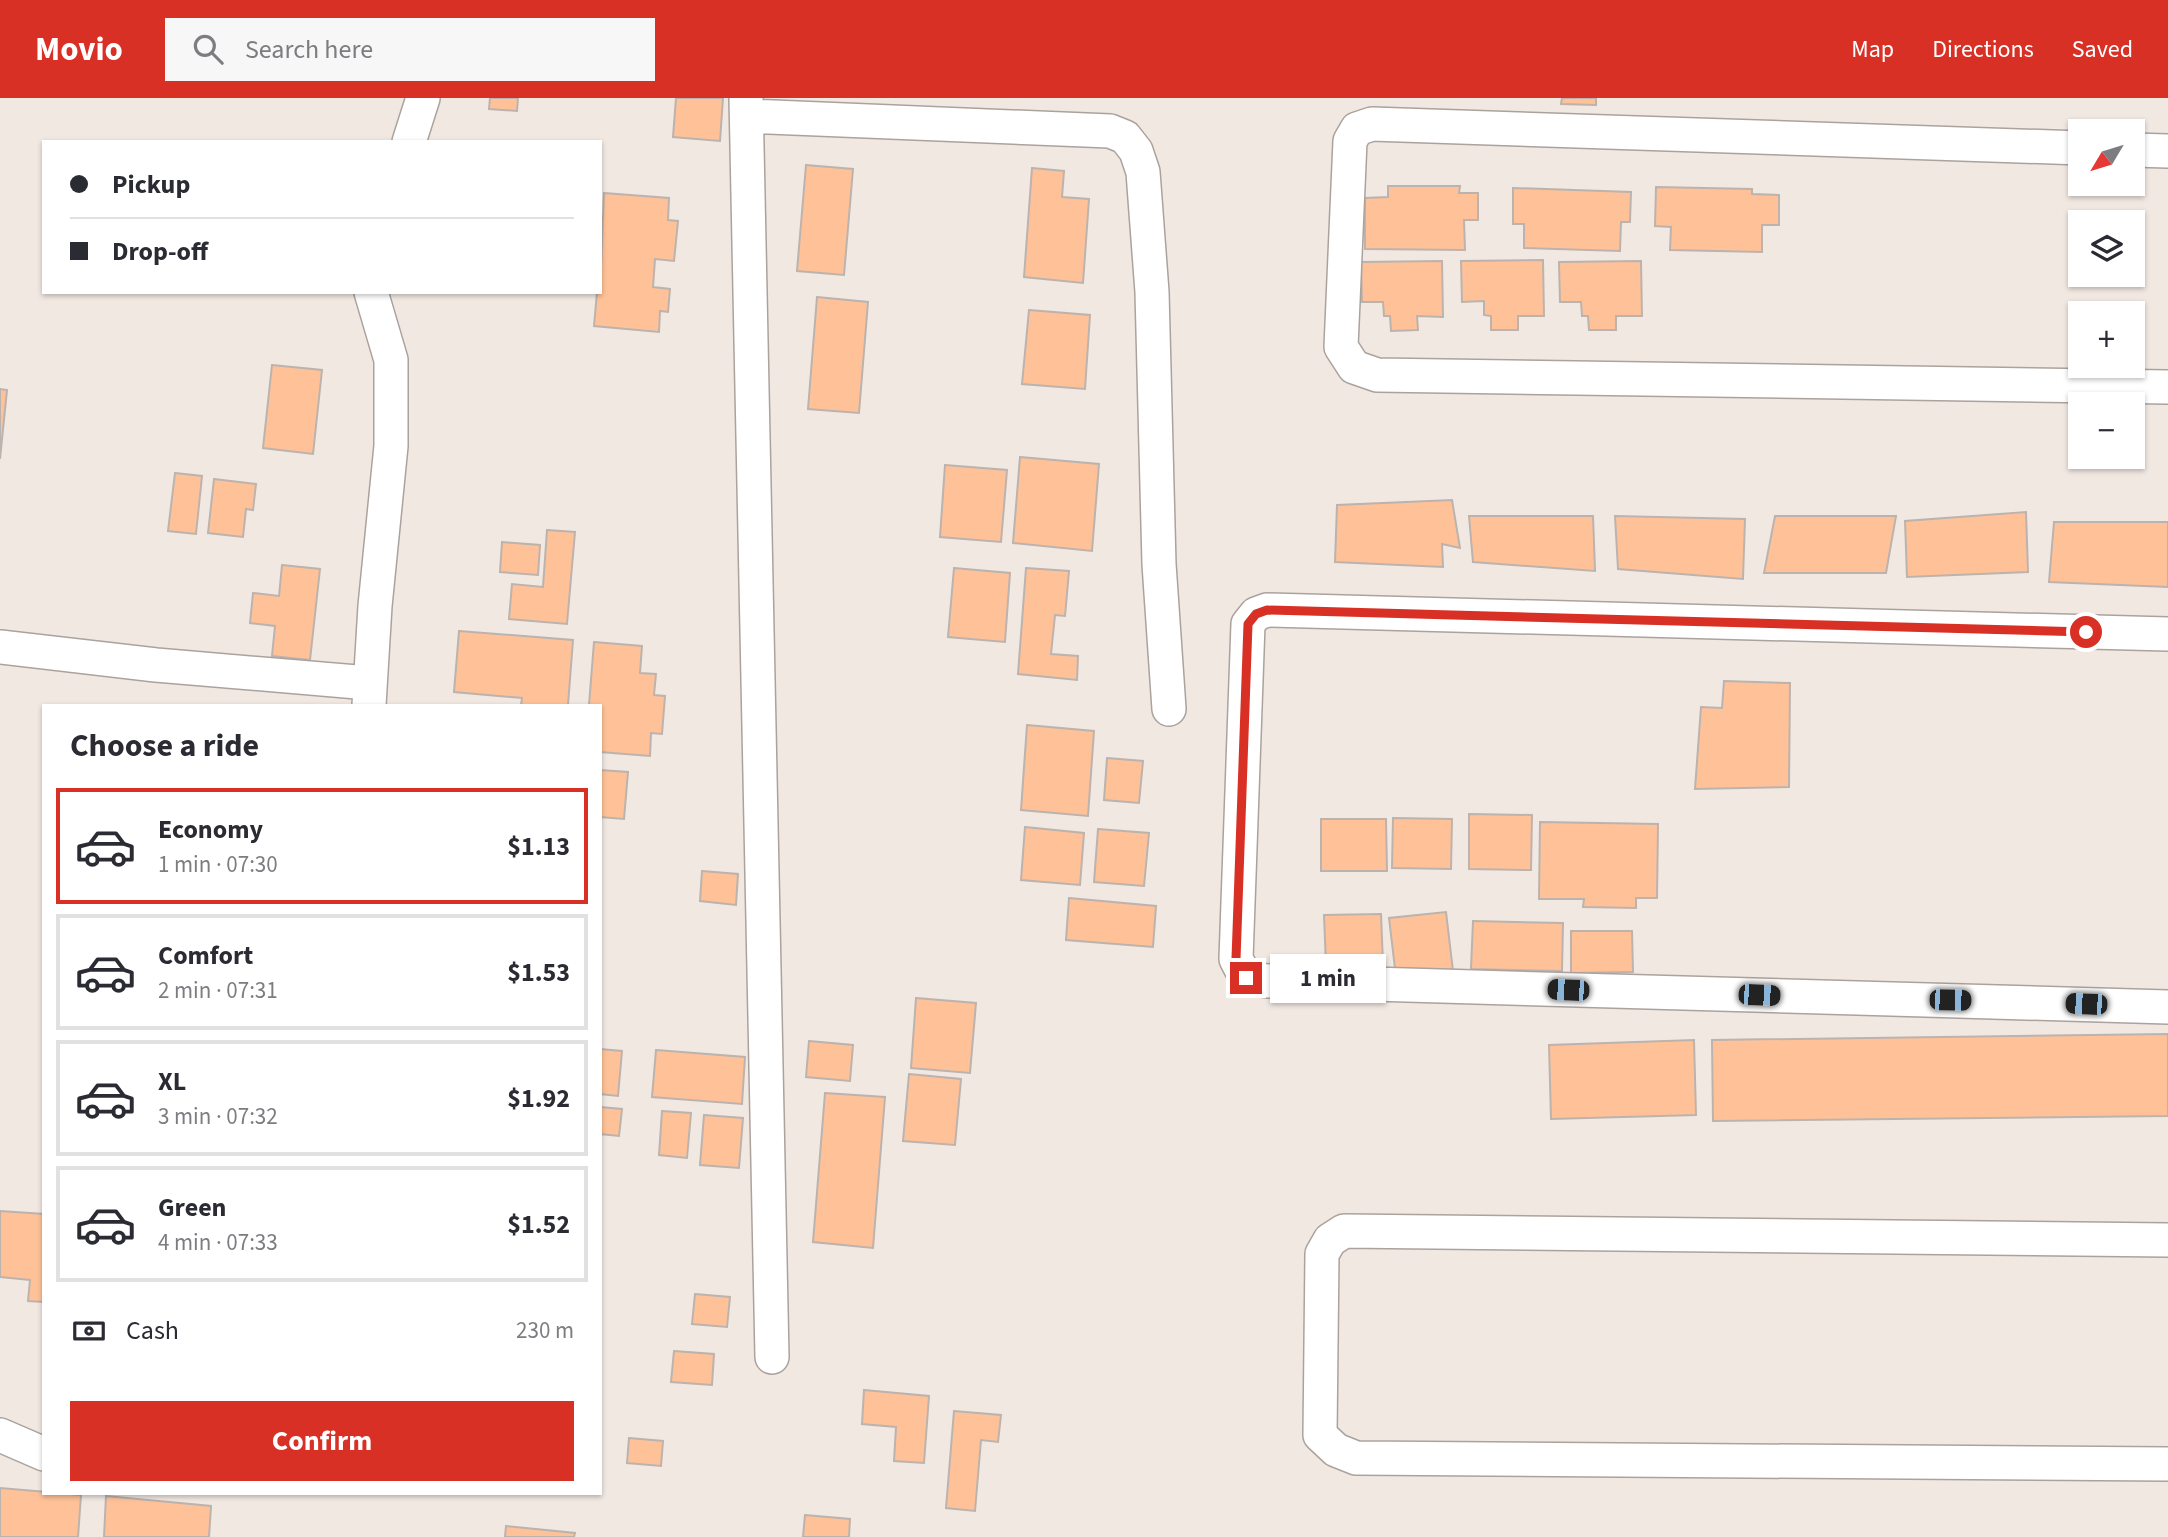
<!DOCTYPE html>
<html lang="en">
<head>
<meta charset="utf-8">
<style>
  body { margin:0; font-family:"Source Sans 3",sans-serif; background:#f7f7f7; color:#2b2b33; height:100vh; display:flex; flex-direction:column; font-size:26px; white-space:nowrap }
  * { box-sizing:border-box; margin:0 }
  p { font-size:23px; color:#7c7c81 }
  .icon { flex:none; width:38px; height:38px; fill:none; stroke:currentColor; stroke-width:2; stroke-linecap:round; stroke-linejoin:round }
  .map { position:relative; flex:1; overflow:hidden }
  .panel { position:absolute; left:42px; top:606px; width:560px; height:791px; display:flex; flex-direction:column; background:#fff; border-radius:0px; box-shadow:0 2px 5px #0004 }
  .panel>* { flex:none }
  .banner { position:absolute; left:42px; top:42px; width:560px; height:154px; border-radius:0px; box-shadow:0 2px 5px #0004; display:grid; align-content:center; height:154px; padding:0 28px; background:#fff }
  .needle { width:46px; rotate:232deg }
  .tools { position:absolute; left:2068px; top:21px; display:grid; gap:14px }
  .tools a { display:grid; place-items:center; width:77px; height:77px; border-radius:0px; background:#fff; box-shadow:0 2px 5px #0004; font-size:35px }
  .end { position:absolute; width:32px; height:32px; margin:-16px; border:9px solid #d93025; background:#fff; box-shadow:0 0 0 4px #fff }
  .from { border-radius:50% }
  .bubble { position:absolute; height:49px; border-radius:0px; background:#fff; box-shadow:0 2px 5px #0004; font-size:23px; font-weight:700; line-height:49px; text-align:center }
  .car { position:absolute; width:21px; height:42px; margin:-21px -10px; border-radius:9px; box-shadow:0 0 5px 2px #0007; background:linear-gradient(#222 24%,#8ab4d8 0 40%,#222 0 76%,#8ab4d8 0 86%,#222 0) }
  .banner b { display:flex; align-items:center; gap:24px; height:66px; font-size:26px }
  .banner b+b { border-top:2px solid #e1e1e2 }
  .banner i { width:18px; height:18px; background:#2b2b33 }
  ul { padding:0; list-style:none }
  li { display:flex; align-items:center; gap:21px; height:116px; margin:0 14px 10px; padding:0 14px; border:4px solid #e1e1e2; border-radius:0px }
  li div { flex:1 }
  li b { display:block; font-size:26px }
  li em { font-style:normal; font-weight:700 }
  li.current { border-color:#d93025 }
  li>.icon { width:63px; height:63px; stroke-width:1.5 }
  h2 { padding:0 28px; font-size:32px; line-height:84px }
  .pay { display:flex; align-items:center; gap:18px; height:77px; padding:0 28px; font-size:26px }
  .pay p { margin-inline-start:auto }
  .primary-button { display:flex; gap:14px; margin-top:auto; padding:14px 28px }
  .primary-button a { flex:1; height:80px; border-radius:0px; background:#d93025; color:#fff; font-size:28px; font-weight:700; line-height:80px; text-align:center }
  header { display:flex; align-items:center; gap:42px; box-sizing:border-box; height:98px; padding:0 35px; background:#d93025; color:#fff }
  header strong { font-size:33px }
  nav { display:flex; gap:38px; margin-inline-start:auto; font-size:24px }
  .search { width:490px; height:63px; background:#f7f7f7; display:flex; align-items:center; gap:18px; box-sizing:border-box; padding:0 24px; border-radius:0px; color:#7c7c81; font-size:26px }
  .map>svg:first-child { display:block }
</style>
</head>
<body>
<header>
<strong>Movio</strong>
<div class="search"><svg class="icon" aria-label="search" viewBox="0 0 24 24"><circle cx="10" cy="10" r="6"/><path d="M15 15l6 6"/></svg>Search here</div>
<nav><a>Map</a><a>Directions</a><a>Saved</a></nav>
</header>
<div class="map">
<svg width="2168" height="1439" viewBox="0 0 2168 1439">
  <rect width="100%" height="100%" fill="#f1e8e2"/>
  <path fill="#ffc298" stroke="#bcb3ae" stroke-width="2" d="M 490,0 L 518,0 L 517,13 L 489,11 Z
    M 676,0 L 723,0 L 720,43 L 673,39 Z
    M 1562,0 L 1596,0 L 1596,7 L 1561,6 Z
    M 806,67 L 853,71 L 844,177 L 797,173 Z
    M 1032,70 L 1064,73 L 1062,99 L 1089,101 L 1083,185 L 1024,179 Z
    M 1388,88 L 1460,88 L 1459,95 L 1478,95 L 1478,122 L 1464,122 L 1465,152 L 1365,151 L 1365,100 L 1388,99 Z
    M 1656,89 L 1752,91 L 1752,96 L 1779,97 L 1779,127 L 1762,127 L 1762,154 L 1670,152 L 1671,129 L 1655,128 Z
    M 1513,90 L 1631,94 L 1630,124 L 1621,124 L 1620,153 L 1524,150 L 1524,126 L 1513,126 Z
    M 604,95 L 669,100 L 668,122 L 678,123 L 674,163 L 655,161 L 653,189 L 670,191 L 668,214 L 660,213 L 659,234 L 594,228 L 597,194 L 600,194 Z
    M 1543,162 L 1544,218 L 1518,218 L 1518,232 L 1491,232 L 1491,218 L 1484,217 L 1484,203 L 1462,204 L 1461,163 Z
    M 1442,163 L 1443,219 L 1417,218 L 1418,232 L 1391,233 L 1390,218 L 1384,218 L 1383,204 L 1362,204 L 1361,164 Z
    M 1641,163 L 1642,218 L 1616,218 L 1616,232 L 1589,232 L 1588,218 L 1582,218 L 1581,204 L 1560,204 L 1559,164 Z
    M 817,199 L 868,204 L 859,315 L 808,311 Z
    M 1029,212 L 1090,217 L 1085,291 L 1022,286 Z
    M 272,267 L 322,272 L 313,356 L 263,350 Z
    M 0,291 L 7,292 L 0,361 Z
    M 1020,359 L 1099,366 L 1092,453 L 1013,445 Z
    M 945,367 L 1007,372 L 1001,444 L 940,439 Z
    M 175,375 L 202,378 L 196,436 L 168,433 Z
    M 214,381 L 256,386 L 253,412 L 246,411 L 243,439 L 208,435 Z
    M 1452,402 L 1460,450 L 1442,446 L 1443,469 L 1335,464 L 1337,407 Z
    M 2026,414 L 2028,474 L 1907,479 L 1905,423 Z
    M 1469,418 L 1593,418 L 1595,473 L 1473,464 Z
    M 1615,418 L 1745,421 L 1743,481 L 1618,471 Z
    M 1775,418 L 1896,418 L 1886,475 L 1764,475 Z
    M 2054,424 L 2168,424 L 2168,489 L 2049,484 Z
    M 547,432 L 575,434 L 567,526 L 509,521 L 512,486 L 543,489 Z
    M 502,444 L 540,447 L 538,477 L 500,474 Z
    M 282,467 L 320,471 L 310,562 L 272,558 L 275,528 L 250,525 L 253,495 L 279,498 Z
    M 954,470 L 1010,475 L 1005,544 L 948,539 Z
    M 1026,470 L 1069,473 L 1065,518 L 1055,517 L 1051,556 L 1078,558 L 1077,582 L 1018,576 Z
    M 459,533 L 573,542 L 568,607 L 521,607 L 522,600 L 454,594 Z
    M 594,544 L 642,548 L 640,575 L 656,576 L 654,597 L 665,598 L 662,636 L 651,635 L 650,658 L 600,654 L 600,607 L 589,607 Z
    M 1724,583 L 1790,585 L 1789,689 L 1695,691 L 1701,609 L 1722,610 Z
    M 1027,627 L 1094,633 L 1088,718 L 1021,712 Z
    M 1107,660 L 1143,663 L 1139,705 L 1104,702 Z
    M 600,672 L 628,674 L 624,721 L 600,719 Z
    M 1469,716 L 1532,717 L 1531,772 L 1469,771 Z
    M 1393,720 L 1452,721 L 1451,771 L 1392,770 Z
    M 1321,721 L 1386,721 L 1387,773 L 1321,773 Z
    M 1540,724 L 1658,726 L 1657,800 L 1636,800 L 1636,810 L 1583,809 L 1584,801 L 1539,801 Z
    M 1025,729 L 1084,735 L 1080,787 L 1021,782 Z
    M 1098,731 L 1149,735 L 1144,788 L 1094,784 Z
    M 702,773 L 738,776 L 736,807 L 700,803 Z
    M 1069,800 L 1156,808 L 1153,849 L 1066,842 Z
    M 1446,814 L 1453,873 L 1396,879 L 1389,820 Z
    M 1381,816 L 1383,866 L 1326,868 L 1324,817 Z
    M 1473,823 L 1563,825 L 1562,873 L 1471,871 Z
    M 1571,833 L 1632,833 L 1633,874 L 1571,875 Z
    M 916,900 L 976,905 L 970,975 L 911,970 Z
    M 2168,936 L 2168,1018 L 1713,1023 L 1712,942 Z
    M 1694,942 L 1696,1017 L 1551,1021 L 1549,947 Z
    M 809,943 L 853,947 L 850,983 L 806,979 Z
    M 600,951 L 622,953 L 618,998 L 600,996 Z
    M 656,952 L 745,959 L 742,1006 L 652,999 Z
    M 909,976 L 961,981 L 955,1047 L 903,1043 Z
    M 825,995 L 885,999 L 873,1150 L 813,1144 Z
    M 600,1009 L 622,1011 L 619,1038 L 600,1036 Z
    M 662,1013 L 691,1015 L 687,1060 L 659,1057 Z
    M 704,1017 L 743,1020 L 739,1070 L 700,1067 Z
    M 0,1113 L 44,1116 L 44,1204 L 28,1203 L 30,1182 L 0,1179 Z
    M 695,1196 L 730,1199 L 727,1229 L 692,1226 Z
    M 674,1253 L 714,1256 L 712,1287 L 671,1284 Z
    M 864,1292 L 929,1298 L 924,1365 L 894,1363 L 896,1329 L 862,1326 Z
    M 954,1313 L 1001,1317 L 998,1344 L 981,1342 L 975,1413 L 946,1410 Z
    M 629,1340 L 663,1343 L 661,1368 L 627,1365 Z
    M 0,1390 L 81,1397 L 78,1439 L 0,1439 Z
    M 106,1398 L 211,1408 L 209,1439 L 104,1439 Z
    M 805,1417 L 850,1421 L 849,1439 L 803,1439 Z
    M 506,1428 L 575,1435 L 574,1439 L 505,1439 Z"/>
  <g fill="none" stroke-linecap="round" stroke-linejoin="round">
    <g stroke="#aba29d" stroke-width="36">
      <path id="minor" d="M 746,0 L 772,1259
        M 747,18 L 1110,33 L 1125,39 L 1136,53 L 1143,74 L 1152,194 L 1159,466 L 1169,611
        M 409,44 L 423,0
        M 2081,50 L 1372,26 L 1357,31 L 1350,43 L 1341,249 L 1354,269 L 1377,277 L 2168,289
        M 2133,52 L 2168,53
        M 2168,536 L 1267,512 L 1256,516 L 1248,526 L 1236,861 L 1246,880 L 1268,883 L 2168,909
        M 0,549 L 156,567 L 369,585
        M 369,607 L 375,508 L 391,348 L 391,262 L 371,194
        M 2168,1142 L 1344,1133 L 1330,1142 L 1322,1156 L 1320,1337 L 1336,1352 L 1356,1360 L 2168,1366
        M 0,1337 L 44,1356"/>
    </g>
    <use href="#minor" stroke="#fff" stroke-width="33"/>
  </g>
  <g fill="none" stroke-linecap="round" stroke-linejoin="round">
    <path stroke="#d93025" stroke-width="9" d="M 1246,880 L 1236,861 L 1248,526 L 1256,516 L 1267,512 L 2086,534"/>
  </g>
</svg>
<div class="tools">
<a><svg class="needle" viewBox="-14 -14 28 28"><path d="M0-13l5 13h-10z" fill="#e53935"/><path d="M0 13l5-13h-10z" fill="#7c7c81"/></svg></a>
<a><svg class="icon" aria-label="layers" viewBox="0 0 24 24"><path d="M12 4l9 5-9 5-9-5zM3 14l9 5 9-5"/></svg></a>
<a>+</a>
<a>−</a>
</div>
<i class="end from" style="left:2086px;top:534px"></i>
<i class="end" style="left:1246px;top:880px"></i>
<div class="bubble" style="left:1270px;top:856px;width:116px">1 min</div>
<i class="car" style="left:1568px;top:892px;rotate:272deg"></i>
<i class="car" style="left:1759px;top:897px;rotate:92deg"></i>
<i class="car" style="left:1950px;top:902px;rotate:91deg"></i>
<i class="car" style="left:2086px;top:906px;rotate:272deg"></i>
<div class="banner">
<b><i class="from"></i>Pickup</b>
<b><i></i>Drop-off</b>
</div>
<section class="panel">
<h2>Choose a ride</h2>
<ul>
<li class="current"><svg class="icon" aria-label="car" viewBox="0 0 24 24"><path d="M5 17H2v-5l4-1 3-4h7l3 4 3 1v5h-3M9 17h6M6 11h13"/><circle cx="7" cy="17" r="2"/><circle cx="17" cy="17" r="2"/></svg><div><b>Economy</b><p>1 min · 07:30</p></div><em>$1.13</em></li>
<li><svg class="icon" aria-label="car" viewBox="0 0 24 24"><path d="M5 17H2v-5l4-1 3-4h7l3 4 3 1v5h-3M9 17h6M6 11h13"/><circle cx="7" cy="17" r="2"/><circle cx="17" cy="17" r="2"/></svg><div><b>Comfort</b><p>2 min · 07:31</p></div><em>$1.53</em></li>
<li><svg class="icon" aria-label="car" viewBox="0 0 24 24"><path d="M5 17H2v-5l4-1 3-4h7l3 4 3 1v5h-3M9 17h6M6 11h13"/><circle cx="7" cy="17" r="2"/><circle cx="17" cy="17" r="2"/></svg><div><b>XL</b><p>3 min · 07:32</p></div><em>$1.92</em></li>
<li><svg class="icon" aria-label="car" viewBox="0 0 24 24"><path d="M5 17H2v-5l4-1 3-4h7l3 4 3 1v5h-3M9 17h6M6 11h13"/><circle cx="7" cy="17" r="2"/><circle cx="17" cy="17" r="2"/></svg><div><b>Green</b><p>4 min · 07:33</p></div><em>$1.52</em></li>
</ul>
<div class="pay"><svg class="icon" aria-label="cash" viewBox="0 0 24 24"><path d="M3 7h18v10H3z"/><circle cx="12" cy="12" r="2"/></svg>Cash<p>230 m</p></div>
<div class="primary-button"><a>Confirm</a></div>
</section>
</div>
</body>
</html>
